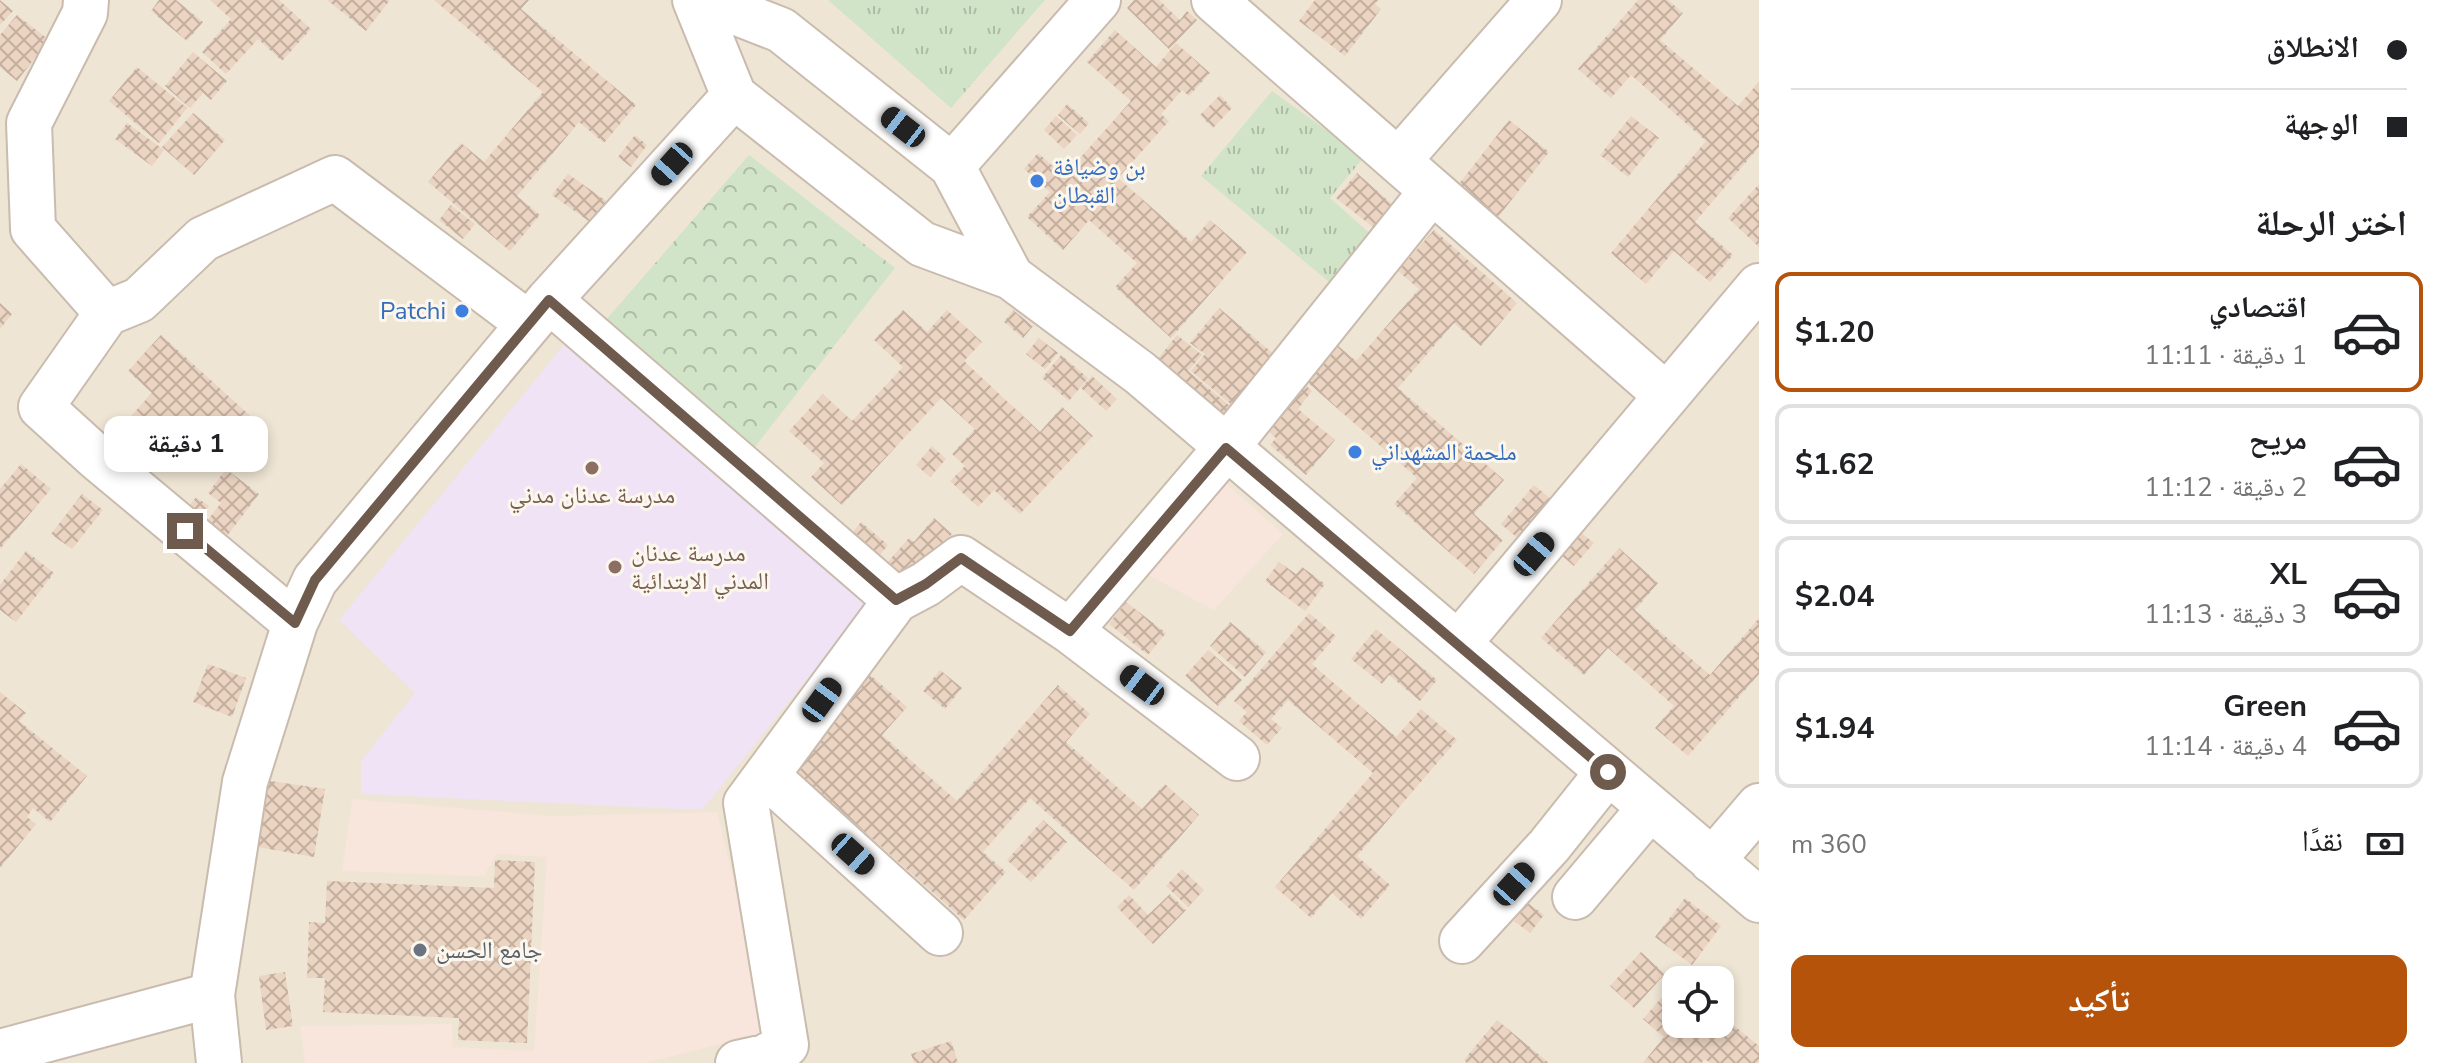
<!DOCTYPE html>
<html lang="ar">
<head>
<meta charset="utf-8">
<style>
  body { margin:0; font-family:"Nunito Sans","Noto Naskh Arabic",sans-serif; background:#f2f2f2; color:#202124; direction:rtl; height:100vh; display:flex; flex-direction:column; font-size:30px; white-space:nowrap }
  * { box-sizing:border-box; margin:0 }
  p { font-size:26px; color:#757577 }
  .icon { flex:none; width:44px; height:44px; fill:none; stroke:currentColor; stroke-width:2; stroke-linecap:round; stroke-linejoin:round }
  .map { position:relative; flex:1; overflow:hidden; direction:ltr }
  .sheet { display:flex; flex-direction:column; background:#fff; width:680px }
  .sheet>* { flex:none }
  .banner { display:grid; align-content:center; height:176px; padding:0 32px; background:#fff }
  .tools { position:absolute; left:1662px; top:966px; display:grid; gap:16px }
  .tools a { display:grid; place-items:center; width:72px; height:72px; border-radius:16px; background:#fff; box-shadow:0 4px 12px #0003; font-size:40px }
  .end { position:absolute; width:36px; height:36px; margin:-18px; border:10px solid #6f5b4e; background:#fff; box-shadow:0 0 0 4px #fff }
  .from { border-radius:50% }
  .bubble { position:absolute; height:56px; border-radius:16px; background:#fff; box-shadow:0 4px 12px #0003; font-size:26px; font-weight:700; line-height:56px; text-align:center; direction:rtl }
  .car { position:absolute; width:24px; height:48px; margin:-24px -12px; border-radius:10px; box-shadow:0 0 6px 2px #0007; background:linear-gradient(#222 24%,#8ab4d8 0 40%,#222 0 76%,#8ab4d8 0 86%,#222 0) }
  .banner b { display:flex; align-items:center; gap:28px; height:76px; font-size:30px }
  .banner b+b { border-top:2px solid #e0e0e0 }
  .banner i { width:20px; height:20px; background:#202124 }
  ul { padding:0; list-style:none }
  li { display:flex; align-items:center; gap:24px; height:120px; margin:0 16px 12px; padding:0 16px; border:4px solid #e0e0e0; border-radius:16px }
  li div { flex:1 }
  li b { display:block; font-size:30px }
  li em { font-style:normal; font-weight:700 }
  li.on { border-color:#b45309 }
  li>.icon { width:72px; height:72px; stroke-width:1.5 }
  h2 { padding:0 32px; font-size:36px; line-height:96px }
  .pay { display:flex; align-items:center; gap:20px; height:88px; padding:0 32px; font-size:30px }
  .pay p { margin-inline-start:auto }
  .button { display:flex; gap:16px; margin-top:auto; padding:16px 32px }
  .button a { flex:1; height:92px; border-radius:16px; background:#b45309; color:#fff; font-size:32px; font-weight:700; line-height:92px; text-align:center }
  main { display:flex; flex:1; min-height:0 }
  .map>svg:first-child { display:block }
</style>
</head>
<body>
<main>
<section class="sheet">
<div class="banner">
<b><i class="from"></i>الانطلاق</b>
<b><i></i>الوجهة</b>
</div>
<h2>اختر الرحلة</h2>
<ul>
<li class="on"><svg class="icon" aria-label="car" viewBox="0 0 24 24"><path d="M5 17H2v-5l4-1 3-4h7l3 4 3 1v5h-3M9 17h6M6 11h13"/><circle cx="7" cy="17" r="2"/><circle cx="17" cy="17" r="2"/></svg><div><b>اقتصادي</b><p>1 دقيقة · 11:11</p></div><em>$1.20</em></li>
<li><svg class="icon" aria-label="car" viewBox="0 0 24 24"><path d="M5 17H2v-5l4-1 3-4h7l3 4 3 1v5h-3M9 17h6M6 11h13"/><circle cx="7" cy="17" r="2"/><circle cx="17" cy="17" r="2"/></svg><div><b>مريح</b><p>2 دقيقة · 11:12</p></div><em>$1.62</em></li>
<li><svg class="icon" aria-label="car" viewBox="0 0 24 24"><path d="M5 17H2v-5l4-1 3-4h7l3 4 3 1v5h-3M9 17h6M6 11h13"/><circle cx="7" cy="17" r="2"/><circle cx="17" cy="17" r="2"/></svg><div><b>XL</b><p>3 دقيقة · 11:13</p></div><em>$2.04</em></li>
<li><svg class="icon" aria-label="car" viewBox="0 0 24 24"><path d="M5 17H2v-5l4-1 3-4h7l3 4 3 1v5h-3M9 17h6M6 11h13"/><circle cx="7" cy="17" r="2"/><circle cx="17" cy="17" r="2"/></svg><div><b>Green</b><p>4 دقيقة · 11:14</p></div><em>$1.94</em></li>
</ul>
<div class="pay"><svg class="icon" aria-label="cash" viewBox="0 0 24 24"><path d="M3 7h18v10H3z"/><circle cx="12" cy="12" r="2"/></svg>نقدًا<p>360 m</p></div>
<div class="button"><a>تأكيد</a></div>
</section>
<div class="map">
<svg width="1759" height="1063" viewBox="0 0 1759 1063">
  <defs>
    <pattern id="grass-tufts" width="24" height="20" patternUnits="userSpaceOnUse" patternTransform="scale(2)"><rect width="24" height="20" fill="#d1e4c7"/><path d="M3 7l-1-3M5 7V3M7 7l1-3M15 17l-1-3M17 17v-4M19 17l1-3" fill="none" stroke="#aebca4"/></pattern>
    <pattern id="forest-crowns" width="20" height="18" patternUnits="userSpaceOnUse" patternTransform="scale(2)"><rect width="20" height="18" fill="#d1e4c7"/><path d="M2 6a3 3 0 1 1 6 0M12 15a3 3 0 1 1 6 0" fill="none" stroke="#aebca4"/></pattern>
    <pattern id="building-cross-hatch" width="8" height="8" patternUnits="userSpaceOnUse" patternTransform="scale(2)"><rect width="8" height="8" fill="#ebd4c1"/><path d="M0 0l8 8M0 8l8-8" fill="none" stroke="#c3af9f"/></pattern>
  </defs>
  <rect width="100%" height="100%" fill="#f9f2e6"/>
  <path fill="#efe5d5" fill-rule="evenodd" d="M 0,0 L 1759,0 L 1759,1063 L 0,1063 ZM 1676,980 L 1720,980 L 1720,1024 L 1676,1024 Z"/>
  <path fill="#f8e5db" d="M 1219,477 L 1283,534 L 1214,610 L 1148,575 Z
    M 352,799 L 553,816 L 717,812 L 770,1032 L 644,1063 L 305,1063 L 300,1026 L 452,1024 L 453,1047 L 534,1051 L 547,857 L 496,854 L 484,876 L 342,871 Z"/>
  <path fill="#efe3f5" d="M 572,335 L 869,602 L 702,810 L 361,794 L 361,761 L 415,693 L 339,620 Z"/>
  <path fill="url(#grass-tufts)" d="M 828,0 L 1045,0 L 951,108 Z
    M 1272,91 L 1364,157 L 1330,198 L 1385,247 L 1345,295 L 1201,176 Z"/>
  <path fill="url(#forest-crowns)" d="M 749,155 L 895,268 L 750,453 L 599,328 Z"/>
  <path fill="url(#building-cross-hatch)" d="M 0,0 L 13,11 L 0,25 Z
    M 159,0 L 176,0 L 203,22 L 187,41 L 151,11 Z
    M 210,0 L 279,0 L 311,29 L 282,61 L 258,39 L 226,74 L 202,52 L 231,19 Z
    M 327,0 L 390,0 L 366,31 Z
    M 434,0 L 529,0 L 521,9 L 636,105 L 604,143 L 579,122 L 517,196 L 540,215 L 510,251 L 428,182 L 461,143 L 484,162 L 543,92 Z
    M 1134,0 L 1159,0 L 1180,20 L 1187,11 L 1197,20 L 1169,49 L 1127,8 Z
    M 1315,0 L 1378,0 L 1375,4 L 1381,9 L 1345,56 L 1299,21 Z
    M 1638,0 L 1668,0 L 1683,13 L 1660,40 L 1738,106 L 1759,82 L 1759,147 L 1695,222 L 1733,255 L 1710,282 L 1674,251 L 1646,284 L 1611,253 L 1706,141 L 1631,75 L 1611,98 L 1578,69 Z
    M 17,15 L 49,40 L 17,81 L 0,67 L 0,35 Z
    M 1115,30 L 1156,67 L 1176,43 L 1210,73 L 1189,96 L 1182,90 L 1161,114 L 1169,121 L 1118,178 L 1191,242 L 1210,220 L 1247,252 L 1171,338 L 1115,287 L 1137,263 L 1089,220 L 1063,250 L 1027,217 L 1050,192 L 1024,169 L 1038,153 L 1064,176 L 1131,101 L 1087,62 Z
    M 193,52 L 227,81 L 211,100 L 203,93 L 190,108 L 165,86 Z
    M 137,67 L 187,108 L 159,143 L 109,101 Z
    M 1220,95 L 1232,108 L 1213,128 L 1200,115 Z
    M 1067,104 L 1089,123 L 1080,134 L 1058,115 Z
    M 193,113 L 225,140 L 194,175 L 162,147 Z
    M 1056,116 L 1077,135 L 1064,149 L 1044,130 Z
    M 1631,116 L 1659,138 L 1628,177 L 1600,155 Z
    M 1509,120 L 1549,152 L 1495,221 L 1455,189 Z
    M 127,123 L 164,150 L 152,166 L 115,139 Z
    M 635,135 L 647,145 L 631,167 L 618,157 Z
    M 1357,173 L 1394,206 L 1378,231 L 1336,198 Z
    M 568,174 L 612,205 L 597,227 L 552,195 Z
    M 1759,184 L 1759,247 L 1728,218 Z
    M 451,205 L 475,224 L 463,239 L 439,220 Z
    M 1434,230 L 1517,303 L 1481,346 L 1454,323 L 1398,388 L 1504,480 L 1474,514 L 1503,540 L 1474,574 L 1394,504 L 1417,478 L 1306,381 L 1337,345 L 1356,361 L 1419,289 L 1398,271 Z
    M 0,303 L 12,314 L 0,329 Z
    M 1219,308 L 1281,360 L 1239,411 L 1191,371 L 1205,354 L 1190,343 Z
    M 903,310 L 927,332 L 947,310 L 982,342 L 964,361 L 1040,432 L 1062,407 L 1093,436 L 1020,514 L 994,490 L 978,507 L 950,481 L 965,466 L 952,454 L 975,429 L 941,398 L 842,505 L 811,477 L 824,463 L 789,431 L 823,394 L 852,421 L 903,367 L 874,340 Z
    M 1013,310 L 1033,326 L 1023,338 L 1004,322 Z
    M 161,335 L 266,430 L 236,462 L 187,417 L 154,454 L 122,426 L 152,393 L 128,371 Z
    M 1177,335 L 1202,355 L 1188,371 L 1236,411 L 1224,425 L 1153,365 Z
    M 1039,338 L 1058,353 L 1045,369 L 1026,354 Z
    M 1061,355 L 1088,378 L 1069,401 L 1042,378 Z
    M 1092,376 L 1117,399 L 1106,411 L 1081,388 Z
    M 1298,379 L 1312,391 L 1298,409 L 1335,440 L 1306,475 L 1270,445 L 1276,438 L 1261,425 Z
    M 932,446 L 946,459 L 930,477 L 916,465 Z
    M 21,464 L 51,489 L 0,549 L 0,489 Z
    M 226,469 L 259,494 L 224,540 L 204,525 L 221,503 L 208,493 Z
    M 1534,485 L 1558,505 L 1526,545 L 1501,524 Z
    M 82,494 L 103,510 L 72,549 L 51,534 Z
    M 196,497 L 209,506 L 195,524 L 183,514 Z
    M 934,518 L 952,534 L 909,585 L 885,565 L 909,538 L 914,542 Z
    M 861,522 L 888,545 L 876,560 L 849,537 Z
    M 1580,532 L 1594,543 L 1574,566 L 1561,555 Z
    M 1619,548 L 1658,583 L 1635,610 L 1710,675 L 1759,618 L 1759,674 L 1688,756 L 1655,728 L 1674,706 L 1608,648 L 1584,675 L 1541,638 Z
    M 26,551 L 54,573 L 16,622 L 0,610 L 0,585 Z
    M 1279,562 L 1296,574 L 1302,567 L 1325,584 L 1305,611 L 1265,581 Z
    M 1126,602 L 1166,633 L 1148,655 L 1109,624 Z
    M 1309,613 L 1336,636 L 1312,664 L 1396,737 L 1421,709 L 1457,740 L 1357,856 L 1390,885 L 1361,919 L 1332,893 L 1311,918 L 1275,887 L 1373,773 L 1288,700 L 1271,719 L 1282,728 L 1267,745 L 1239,721 L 1247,712 L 1234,701 Z
    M 1230,622 L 1266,652 L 1245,677 L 1210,646 Z
    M 1376,629 L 1437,680 L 1420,701 L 1389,675 L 1382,684 L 1351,659 Z
    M 1208,650 L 1242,680 L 1218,706 L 1185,676 Z
    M 208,664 L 246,678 L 232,717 L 193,702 Z
    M 940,670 L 962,688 L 945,709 L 923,691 Z
    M 868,673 L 907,707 L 882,735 L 957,801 L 1058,685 L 1090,714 L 1066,742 L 1142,809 L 1165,784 L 1199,815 L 1134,890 L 1030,798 L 983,852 L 1006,872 L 964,920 L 788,764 Z
    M 0,692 L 26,713 L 19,721 L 87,776 L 50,822 L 33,808 L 27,817 L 36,824 L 0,868 Z
    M 264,780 L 325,789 L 314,857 L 253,846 Z
    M 1043,820 L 1067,842 L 1031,882 L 1007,860 Z
    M 495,860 L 535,862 L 527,1043 L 458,1040 L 459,1018 L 323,1012 L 325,978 L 307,978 L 309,922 L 325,923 L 327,881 L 494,888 Z
    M 1182,869 L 1204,890 L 1188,907 L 1166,886 Z
    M 1170,894 L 1186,910 L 1153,944 L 1117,907 L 1129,895 L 1148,915 Z
    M 1685,898 L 1721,926 L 1692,965 L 1655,937 Z
    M 1528,903 L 1544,915 L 1530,933 L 1514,921 Z
    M 1641,952 L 1665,974 L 1634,1008 L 1610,986 Z
    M 285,972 L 293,1026 L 266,1030 L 259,976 Z
    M 1676,981 L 1676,1024 L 1720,1024 L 1720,1014 L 1759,1046 L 1759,1063 L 1710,1063 L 1705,1059 L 1701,1063 L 1643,1063 L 1664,1037 L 1643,1019 Z
    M 1497,1020 L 1549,1063 L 1467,1063 L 1464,1060 Z
    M 951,1041 L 958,1063 L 914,1063 L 911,1054 Z"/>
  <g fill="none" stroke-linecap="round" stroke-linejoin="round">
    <g stroke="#c9bbae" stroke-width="48">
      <path id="minor" d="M 86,0 L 85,13 L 29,123 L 33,229 L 107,313 L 41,407 L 96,457 L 295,623
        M 695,0 L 734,96 L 922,244 L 1011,277 L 1140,373 L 1759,900
        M 704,0 L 781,30 L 952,166 L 1011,277
        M 1214,0 L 1666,395
        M 1398,161 L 1539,0
        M 952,166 L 1098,0
        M 549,300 L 896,600 L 926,584 L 961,558 L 1070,631 L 1226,448 L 1432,191
        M 107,313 L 139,300 L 203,239 L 335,178 L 529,324
        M 1070,631 L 1237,758
        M 1458,644 L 1759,286
        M 767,776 L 940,933
        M 1712,861 L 1759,806
        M 1575,897 L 1650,808
        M 1462,941 L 1549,846 L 1608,772
        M 0,1052 L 212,995
        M 219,1063 L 212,995 L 245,782 L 295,623 L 315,580 L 549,300 L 734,96
        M 738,1063 L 765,1057 L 786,1045 L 746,803 L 896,600"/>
    </g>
    <use href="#minor" stroke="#fff" stroke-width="44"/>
  </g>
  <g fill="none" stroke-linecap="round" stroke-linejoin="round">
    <path stroke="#6f5b4e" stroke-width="10" d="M 185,531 L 295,623 L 315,580 L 549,300 L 896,600 L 926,584 L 961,558 L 1070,631 L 1226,448 L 1608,772"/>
  </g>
  <g fill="#3f7fe0" stroke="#fcf7ec" stroke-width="3">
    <circle cx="1037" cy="181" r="8"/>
    <circle cx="462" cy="311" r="8"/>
    <circle cx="1355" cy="452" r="8"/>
  </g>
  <g fill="#8d6e63" stroke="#fcf7ec" stroke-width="3">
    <circle cx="592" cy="468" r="8"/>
    <circle cx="615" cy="567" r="8"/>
  </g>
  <circle fill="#6b7280" stroke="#fcf7ec" stroke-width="3" cx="420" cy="950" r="8"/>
  <g text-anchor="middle" stroke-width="6" stroke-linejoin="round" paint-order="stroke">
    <g font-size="24" fill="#366cbe" stroke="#fcf7ec" text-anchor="start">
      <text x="1053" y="175">بن وضيافة<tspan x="1053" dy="28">القبطان</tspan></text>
      <text x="446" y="319" text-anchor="end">Patchi</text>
      <text x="1371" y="460">ملحمة المشهداني</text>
    </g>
    <g font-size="24" fill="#785e54" stroke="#fcf7ec">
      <text x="592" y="503">مدرسة عدنان مدني</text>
      <text x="631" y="561" text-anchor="start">مدرسة عدنان<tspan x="631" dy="28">المدني الابتدائية</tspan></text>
    </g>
    <g font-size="24" fill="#5b616d" stroke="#fcf7ec" text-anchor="start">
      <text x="436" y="958">جامع الحسن</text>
    </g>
  </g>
</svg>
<div class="tools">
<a><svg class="icon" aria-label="locate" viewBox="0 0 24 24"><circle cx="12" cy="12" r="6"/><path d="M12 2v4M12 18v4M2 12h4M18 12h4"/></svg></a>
</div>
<i class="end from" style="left:1608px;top:772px"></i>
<i class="end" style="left:185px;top:531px"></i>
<div class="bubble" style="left:104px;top:416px;width:164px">1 دقيقة</div>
<i class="car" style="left:903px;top:127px;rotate:308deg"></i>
<i class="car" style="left:672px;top:164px;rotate:222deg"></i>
<i class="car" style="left:1534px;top:554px;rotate:40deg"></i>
<i class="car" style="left:1142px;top:685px;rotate:307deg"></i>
<i class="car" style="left:822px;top:700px;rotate:36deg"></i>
<i class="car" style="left:853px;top:854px;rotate:132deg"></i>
<i class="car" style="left:1514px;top:884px;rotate:42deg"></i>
</div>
</main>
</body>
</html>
